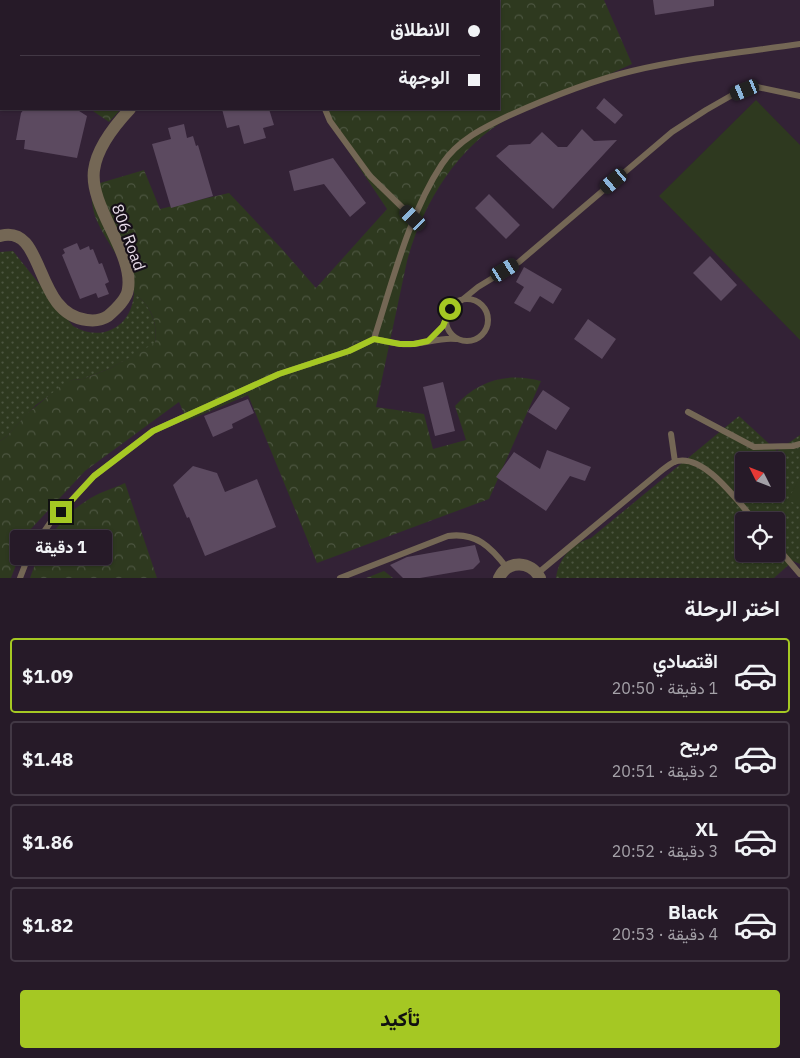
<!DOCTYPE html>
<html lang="ar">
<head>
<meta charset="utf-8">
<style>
  body { margin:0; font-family:"IBM Plex Sans",Vazirmatn,sans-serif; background:#2e2330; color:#f1f3f6; direction:rtl; height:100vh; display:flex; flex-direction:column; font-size:19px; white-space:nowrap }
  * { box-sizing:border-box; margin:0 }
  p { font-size:16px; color:#a4a1a8 }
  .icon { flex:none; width:28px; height:28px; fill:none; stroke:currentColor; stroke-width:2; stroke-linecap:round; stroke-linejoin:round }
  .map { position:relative; height:578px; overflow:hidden; direction:ltr }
  .panel { display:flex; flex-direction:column; background:#261a28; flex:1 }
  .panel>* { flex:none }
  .hud { position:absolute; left:0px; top:0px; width:500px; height:110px; box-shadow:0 1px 4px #0004,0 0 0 1px #423845; direction:rtl; display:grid; align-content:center; height:110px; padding:0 20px; background:#261a28 }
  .needle { width:32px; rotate:312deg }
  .controls { position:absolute; left:735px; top:452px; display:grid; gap:10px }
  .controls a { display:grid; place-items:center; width:50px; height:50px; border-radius:5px; background:#261a28; box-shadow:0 1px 4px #0004,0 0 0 1px #423845; font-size:25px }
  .end { position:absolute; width:22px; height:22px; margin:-11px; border:6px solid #a5c823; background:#111; box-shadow:0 0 0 2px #111 }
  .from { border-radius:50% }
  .bubble { position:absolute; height:35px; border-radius:5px; background:#261a28; box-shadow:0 1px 4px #0004,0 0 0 1px #423845; font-size:16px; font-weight:800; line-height:35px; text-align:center; direction:rtl }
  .car { position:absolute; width:15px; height:30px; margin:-15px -8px; border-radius:6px; box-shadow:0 0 4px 1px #0007; background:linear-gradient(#222 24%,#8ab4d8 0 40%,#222 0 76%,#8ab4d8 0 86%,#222 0) }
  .hud b { display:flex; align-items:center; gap:18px; height:48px; font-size:19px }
  .hud b+b { border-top:1px solid #423845 }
  .hud i { width:12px; height:12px; background:#f1f3f6 }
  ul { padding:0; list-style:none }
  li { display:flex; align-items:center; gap:15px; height:75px; margin:0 10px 8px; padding:0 10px; border:2px solid #423845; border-radius:5px }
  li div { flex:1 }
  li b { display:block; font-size:19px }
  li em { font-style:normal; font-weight:800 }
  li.on { border-color:#a5c823 }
  li>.icon { width:45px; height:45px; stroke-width:1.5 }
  h2 { padding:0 20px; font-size:22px; line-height:60px }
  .primary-button { display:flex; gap:10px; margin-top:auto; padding:10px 20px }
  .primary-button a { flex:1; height:58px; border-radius:5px; background:#a5c823; color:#111; font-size:20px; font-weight:800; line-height:58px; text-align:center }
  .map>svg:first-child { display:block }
</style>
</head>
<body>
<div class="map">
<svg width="800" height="578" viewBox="0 0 800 578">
  <defs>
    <pattern id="grass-dots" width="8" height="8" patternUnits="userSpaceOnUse" patternTransform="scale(1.25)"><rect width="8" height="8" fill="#2e391f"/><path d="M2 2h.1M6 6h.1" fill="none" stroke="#4c5540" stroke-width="1.8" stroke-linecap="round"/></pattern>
    <pattern id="forest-crowns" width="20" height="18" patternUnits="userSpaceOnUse" patternTransform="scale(1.25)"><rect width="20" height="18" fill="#2e391f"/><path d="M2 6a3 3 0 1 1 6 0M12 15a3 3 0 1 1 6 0" fill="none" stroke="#4c5540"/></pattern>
  </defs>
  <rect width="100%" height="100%" fill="#332236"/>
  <path fill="url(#grass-dots)" fill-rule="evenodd" d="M 13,251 L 73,326 C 102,343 132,327 134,293 C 151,306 158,322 155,344 L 111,368 L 83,379 L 72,380 L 36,405 L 6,437 L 0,441 L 0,252 Z
    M 739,416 L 777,451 L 800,435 L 800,564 L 793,561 L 774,578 L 556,578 C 559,557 572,544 591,538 ZM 744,461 L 776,461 L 776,494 L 744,494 ZM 744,521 L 776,521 L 776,554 L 744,554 Z"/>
  <path fill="url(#forest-crowns)" d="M 92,0 L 197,0 L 91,1 Z
    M 397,0 L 604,0 L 632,64 C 604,77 576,89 548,101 C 535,107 522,112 509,118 C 456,147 422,206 407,261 L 376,407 L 424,414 L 433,449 L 466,440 L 455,406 C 478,380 508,372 541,381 L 489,499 L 317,563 L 248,395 L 187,421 L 179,402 L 85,471 L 29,531 L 11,578 L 0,578 L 0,441 L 6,437 L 29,412 L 62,385 L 72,380 L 83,379 L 111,368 L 155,343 C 158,322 151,306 134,293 C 129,267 107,245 97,221 C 92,211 92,197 90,186 L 144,170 L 160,209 L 229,193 L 281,248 L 316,288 L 387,209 L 335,131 L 327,109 L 499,109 L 499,1 L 395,1 Z
    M 90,109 L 121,109 L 109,122 Z
    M 125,483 L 157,578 L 30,578 C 40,548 59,518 86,501 C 97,493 112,489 125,483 Z
    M 384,571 L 393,578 L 366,578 Z"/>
  <path fill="#2e391f" d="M 756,100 L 800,145 L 800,340 L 659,196 Z
    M 800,477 L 800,506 L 788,500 Z"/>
  <path fill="#5c4a60" d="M 653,0 L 714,0 L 714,6 L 655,15 Z
    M 604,98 L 623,115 L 615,124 L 596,108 Z
    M 24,109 L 76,109 L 87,116 L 77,158 L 24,149 L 25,140 L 16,140 L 21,113 Z
    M 222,109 L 269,109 L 274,125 L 263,128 L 266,138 L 244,144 L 239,125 L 227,128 Z
    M 184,124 L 187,138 L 193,136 L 196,146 L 198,145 L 213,196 L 171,208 L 152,144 L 171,139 L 168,128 Z
    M 582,129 L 594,141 L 617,140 L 553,209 L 496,156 L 509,145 L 530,144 L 542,132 L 558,147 L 567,147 Z
    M 333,158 L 366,203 L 350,217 L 324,184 L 294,191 L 289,171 Z
    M 489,194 L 520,225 L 506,239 L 475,208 Z
    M 77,243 L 80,250 L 89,246 L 90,250 L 93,249 L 99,264 L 102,263 L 109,282 L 105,284 L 109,294 L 98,298 L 96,293 L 80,299 L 62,255 L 65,253 L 63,249 Z
    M 710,256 L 737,285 L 721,301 L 693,273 Z
    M 524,267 L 562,289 L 553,304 L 540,296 L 530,312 L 514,303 L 524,287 L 516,282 Z
    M 588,319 L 616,339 L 602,359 L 574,339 Z
    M 443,382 L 455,431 L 435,436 L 423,387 Z
    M 543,390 L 570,408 L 556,430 L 528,412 Z
    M 248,399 L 254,413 L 232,424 L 233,428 L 213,437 L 204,416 Z
    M 547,450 L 591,467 L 585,481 L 570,476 L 546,511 L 496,477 L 514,452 L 540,469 Z
    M 193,466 L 217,473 L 225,492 L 257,479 L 276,527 L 205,556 L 189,517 L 187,518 L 173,485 Z
    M 475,545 L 480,562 L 473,569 L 420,578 L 403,578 L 390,565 L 407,557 Z"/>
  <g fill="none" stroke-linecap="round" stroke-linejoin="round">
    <path stroke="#746755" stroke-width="6" d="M 381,1 L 382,0
      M 325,109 L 330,121 L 370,176 L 413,218
      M446 320a21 21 0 1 1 42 0a21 21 0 1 1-42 0Z
      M 462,300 L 478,287 L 519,262 L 672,132 L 706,110 L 734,94 L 745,90 L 757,87 L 800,96
      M 374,339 C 387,341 400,346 413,344 C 428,343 441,337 456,339
      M 431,339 L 443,326 L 446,319
      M 688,412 L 754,447 L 793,446 L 800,444
      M 671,434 L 675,462
      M 776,546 L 800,574
      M 538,573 L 661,471 C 665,468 670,464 674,462 C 703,451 738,502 755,521
      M 20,578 L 30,552 L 50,523 L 94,476 L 153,431 L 279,374 L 349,351 L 374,339 C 392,283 409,214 442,164 C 458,140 483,128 508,116 C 548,98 590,81 632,71 C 687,58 744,52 800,44
      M 340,578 L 448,536 C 476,532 491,547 507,568"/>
    <path stroke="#746755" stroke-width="12" d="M 499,578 C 508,559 531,561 540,578"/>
    <path stroke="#746755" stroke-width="12" d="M 65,1 L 66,0
      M 212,1 L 213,0
      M 259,1 L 260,0
      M 0,85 L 1,83
      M 0,236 C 46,223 33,314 87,320 C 94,321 102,320 108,316 C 116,309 127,299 128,289 C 134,253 89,207 94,170 C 97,147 115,125 130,109"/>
  </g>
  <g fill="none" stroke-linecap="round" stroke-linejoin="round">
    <path stroke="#a5c823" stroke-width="6" d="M 61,512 L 94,476 L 153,431 L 279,374 L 349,351 L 374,339 L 400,344 L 414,344 L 428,341 L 443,326 L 450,309"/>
  </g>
  <g text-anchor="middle" stroke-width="4.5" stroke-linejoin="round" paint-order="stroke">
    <g font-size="16" fill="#e6dbe8" stroke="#160f18">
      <text transform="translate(129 237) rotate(70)" y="6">806 Road</text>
    </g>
  </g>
</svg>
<div class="controls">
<a><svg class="needle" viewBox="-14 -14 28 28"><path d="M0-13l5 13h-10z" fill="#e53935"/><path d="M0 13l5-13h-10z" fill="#a4a1a8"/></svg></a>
<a><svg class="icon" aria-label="locate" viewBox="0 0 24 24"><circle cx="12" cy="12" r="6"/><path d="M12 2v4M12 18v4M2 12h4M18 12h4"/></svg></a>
</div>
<i class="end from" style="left:450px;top:309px"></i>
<i class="end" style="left:61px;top:512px"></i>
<div class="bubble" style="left:10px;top:530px;width:102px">1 دقيقة</div>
<i class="car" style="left:745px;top:90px;rotate:248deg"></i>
<i class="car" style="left:614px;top:181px;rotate:230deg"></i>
<i class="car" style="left:413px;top:218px;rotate:314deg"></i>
<i class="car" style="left:505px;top:270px;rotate:59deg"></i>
<div class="hud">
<b><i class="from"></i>الانطلاق</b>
<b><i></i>الوجهة</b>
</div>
</div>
<section class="panel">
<h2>اختر الرحلة</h2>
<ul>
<li class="on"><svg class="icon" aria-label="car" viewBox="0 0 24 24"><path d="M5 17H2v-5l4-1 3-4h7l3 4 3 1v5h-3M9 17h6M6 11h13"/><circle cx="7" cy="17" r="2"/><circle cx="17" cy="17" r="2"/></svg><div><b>اقتصادي</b><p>1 دقيقة · 20:50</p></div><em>$1.09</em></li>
<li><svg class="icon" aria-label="car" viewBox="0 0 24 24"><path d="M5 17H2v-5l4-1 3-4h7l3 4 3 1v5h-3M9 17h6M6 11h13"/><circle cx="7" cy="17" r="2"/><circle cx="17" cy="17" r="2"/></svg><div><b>مريح</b><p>2 دقيقة · 20:51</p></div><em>$1.48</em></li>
<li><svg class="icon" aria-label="car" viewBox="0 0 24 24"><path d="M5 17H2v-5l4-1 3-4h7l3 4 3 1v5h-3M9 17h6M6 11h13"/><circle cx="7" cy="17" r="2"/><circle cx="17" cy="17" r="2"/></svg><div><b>XL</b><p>3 دقيقة · 20:52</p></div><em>$1.86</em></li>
<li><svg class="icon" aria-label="car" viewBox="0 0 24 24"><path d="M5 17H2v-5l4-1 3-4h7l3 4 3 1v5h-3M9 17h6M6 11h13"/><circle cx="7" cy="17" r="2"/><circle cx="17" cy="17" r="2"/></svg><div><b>Black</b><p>4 دقيقة · 20:53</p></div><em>$1.82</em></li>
</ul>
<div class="primary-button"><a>تأكيد</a></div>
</section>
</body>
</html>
